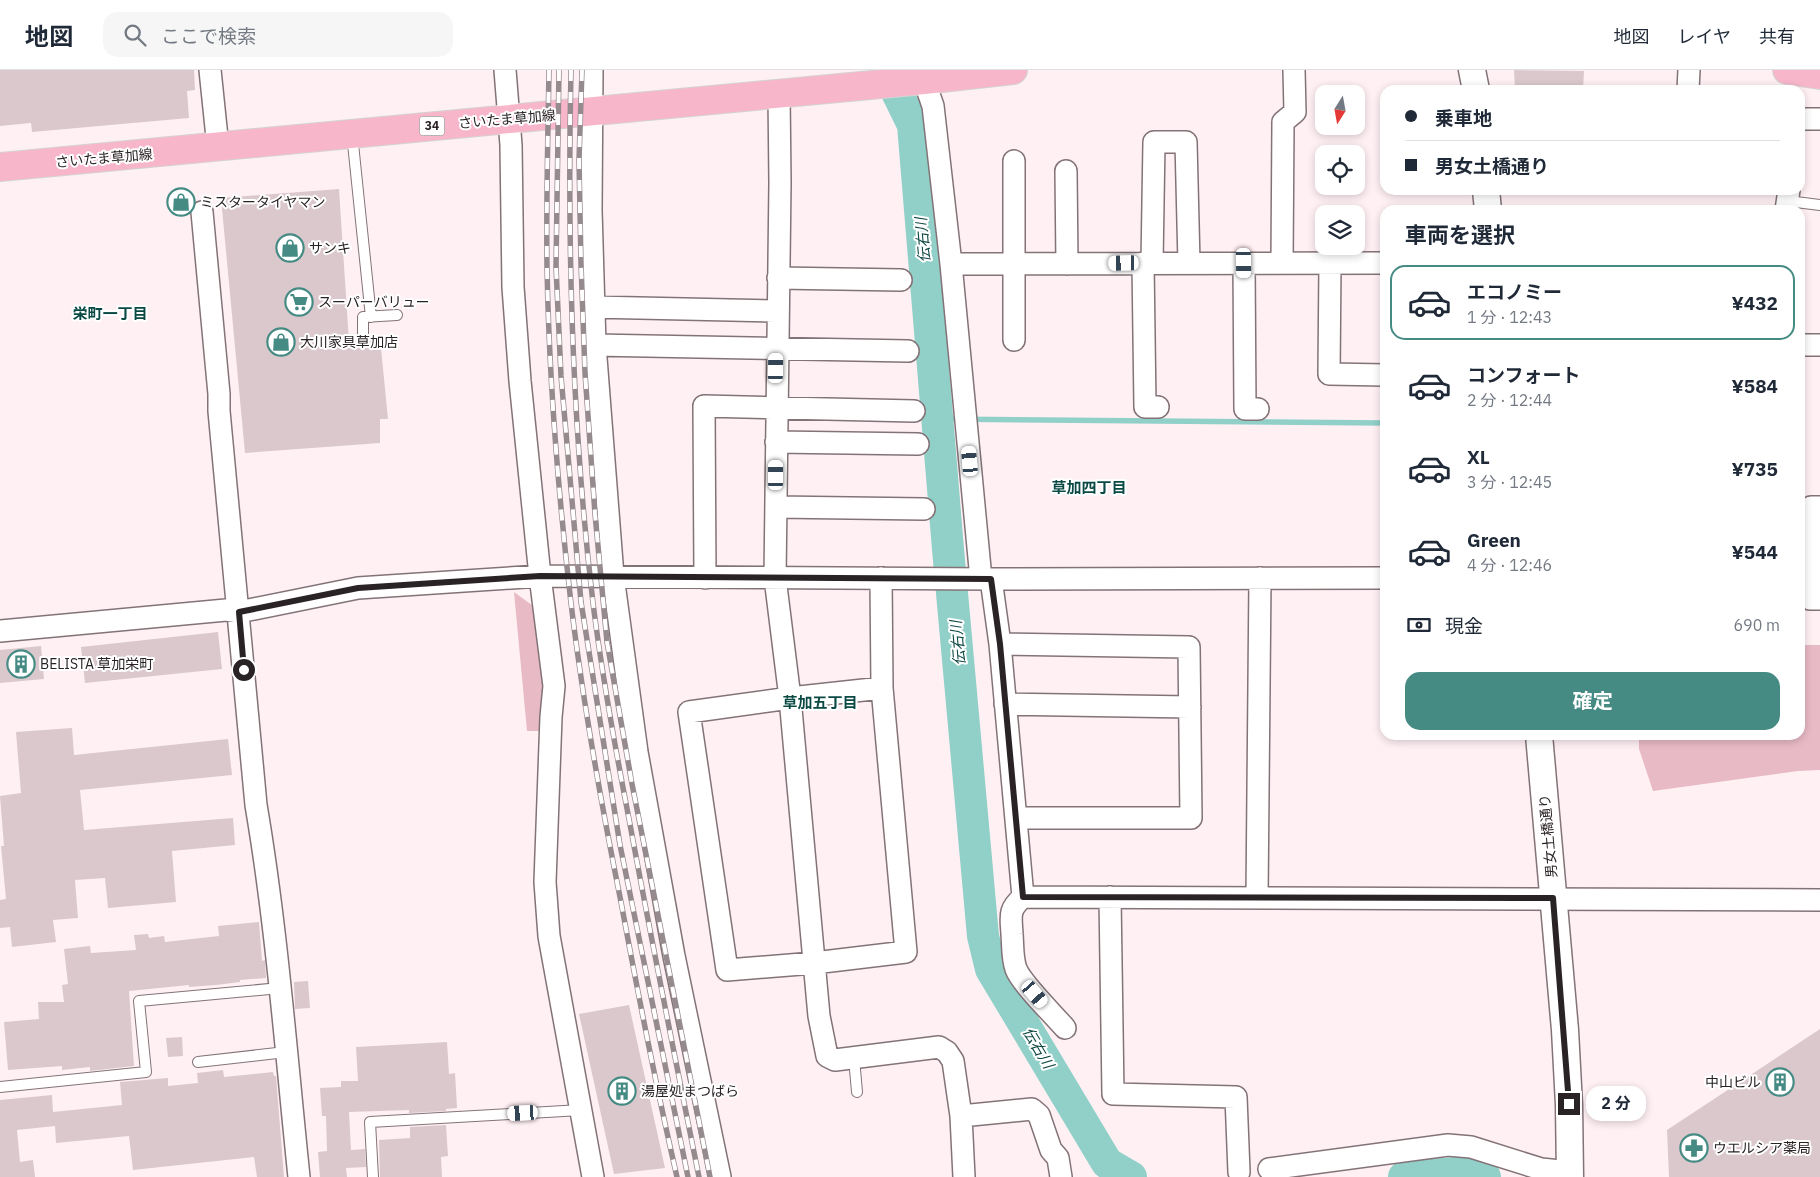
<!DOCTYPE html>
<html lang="ja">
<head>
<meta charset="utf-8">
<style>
  body { margin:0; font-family:"IBM Plex Sans","Noto Sans JP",sans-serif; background:#f6f6f7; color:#1f2937; height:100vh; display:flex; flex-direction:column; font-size:19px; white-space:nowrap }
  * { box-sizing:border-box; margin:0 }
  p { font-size:16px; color:#747a83 }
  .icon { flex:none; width:28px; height:28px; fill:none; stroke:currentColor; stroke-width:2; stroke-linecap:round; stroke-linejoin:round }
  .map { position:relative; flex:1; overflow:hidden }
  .sheet { position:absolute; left:1380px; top:135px; width:425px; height:535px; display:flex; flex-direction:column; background:#fff; border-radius:15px; box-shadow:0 2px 8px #0003 }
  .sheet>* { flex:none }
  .top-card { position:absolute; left:1380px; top:15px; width:425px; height:110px; border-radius:15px; box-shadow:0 2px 8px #0003; display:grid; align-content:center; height:110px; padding:0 25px; background:#fff }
  .needle { width:32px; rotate:191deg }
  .controls { position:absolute; left:1315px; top:15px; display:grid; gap:10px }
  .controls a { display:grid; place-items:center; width:50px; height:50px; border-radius:10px; background:#fff; box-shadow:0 2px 8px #0003; font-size:25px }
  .end { position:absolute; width:22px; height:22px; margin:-11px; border:6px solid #2a2325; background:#fff; box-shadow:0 0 0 2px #fff }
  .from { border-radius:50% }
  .bubble { position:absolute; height:35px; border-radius:15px; background:#fff; box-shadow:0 2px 8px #0003; font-size:16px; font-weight:700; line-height:35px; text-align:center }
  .car { position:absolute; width:15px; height:30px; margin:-15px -8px; border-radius:6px; box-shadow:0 0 4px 1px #0007; background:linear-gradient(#fff 24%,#345 0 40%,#fff 0 76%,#345 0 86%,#fff 0) }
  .top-card b { display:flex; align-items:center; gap:18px; height:48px; font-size:19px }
  .top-card b+b { border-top:1px solid #e0e1e3 }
  .top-card i { width:12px; height:12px; background:#1f2937 }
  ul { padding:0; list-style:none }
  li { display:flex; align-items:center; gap:15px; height:75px; margin:0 10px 8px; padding:0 15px; border:2px solid transparent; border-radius:15px }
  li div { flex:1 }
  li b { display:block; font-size:19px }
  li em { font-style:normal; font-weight:700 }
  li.active { border-color:#458b84 }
  li>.icon { width:45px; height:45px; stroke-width:1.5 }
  h2 { padding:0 25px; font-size:22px; line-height:60px }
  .pay { display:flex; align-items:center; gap:12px; height:55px; padding:0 25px; font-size:19px }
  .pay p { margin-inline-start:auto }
  .button { display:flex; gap:10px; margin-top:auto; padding:10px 25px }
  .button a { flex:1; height:58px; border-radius:15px; background:#458b84; color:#fff; font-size:20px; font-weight:700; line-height:58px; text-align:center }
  header { display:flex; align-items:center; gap:30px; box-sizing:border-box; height:70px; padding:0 25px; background:#fff; border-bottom:1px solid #e0e1e3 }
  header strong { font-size:24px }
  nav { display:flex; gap:28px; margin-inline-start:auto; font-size:18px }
  .search { width:350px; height:45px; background:#f6f6f7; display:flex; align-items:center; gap:12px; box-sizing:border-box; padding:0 18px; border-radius:15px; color:#747a83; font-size:19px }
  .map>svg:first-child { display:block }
</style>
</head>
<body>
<header>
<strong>地図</strong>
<div class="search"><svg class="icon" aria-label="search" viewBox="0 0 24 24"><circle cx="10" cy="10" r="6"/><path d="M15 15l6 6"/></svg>ここで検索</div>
<nav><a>地図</a><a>レイヤ</a><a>共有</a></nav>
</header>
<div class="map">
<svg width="1820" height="1107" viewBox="0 0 1820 1107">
  <rect width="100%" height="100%" fill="#fff0f4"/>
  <path fill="#e8bac6" d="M 514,522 L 536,538 C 541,573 551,627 543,661 L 527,661 Z
    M 1800,575 L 1820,575 L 1820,700 L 1798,701 L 1653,721 L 1639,679 L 1639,665 L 1800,665 Z"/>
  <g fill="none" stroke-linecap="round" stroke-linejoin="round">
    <path stroke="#90d0c8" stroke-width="5.5" d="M 938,349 L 1385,353"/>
    <path stroke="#90d0c8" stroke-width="32" d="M 886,0 L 913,55 L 948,479 L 983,866 L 991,899 L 1107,1093 L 1131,1107
      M 1404,1107 L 1469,1102 L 1485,1107"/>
  </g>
  <path fill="#dac8cc" d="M 0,0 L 194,0 L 195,20 L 187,21 L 189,48 L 32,62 L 31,53 L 0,56 Z
    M 1514,0 L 1584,1 L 1583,20 L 1515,20 Z
    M 339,119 L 349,272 L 357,271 L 363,274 L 369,269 L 380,268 L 388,349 L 380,349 L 380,373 L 245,383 L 221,128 Z
    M 218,562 L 222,599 L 85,613 L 81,577 Z
    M 41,576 L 44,609 L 0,613 L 0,580 Z
    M 72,658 L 74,685 L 228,669 L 232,705 L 80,720 L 84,760 L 233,748 L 235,775 L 172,781 L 176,832 L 108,838 L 105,808 L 75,810 L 78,848 L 53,850 L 56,872 L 12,877 L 10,857 L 0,858 L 0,830 L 6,829 L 1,776 L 4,776 L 0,726 L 21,723 L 16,662 Z
    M 259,852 L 262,891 L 265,890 L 266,908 L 240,910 L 240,912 L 216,915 L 189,917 L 189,915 L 129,921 L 134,996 L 90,1001 L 90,997 L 62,1000 L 62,996 L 8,1000 L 4,952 L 39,949 L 38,932 L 64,932 L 62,915 L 68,914 L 64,879 L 90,876 L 91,883 L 136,880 L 134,865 L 148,864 L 149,868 L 164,866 L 165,872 L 219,866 L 218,856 Z
    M 308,911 L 310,938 L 295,939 L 294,912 Z
    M 629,935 L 665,1098 L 614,1104 L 579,944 Z
    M 1820,959 L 1820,1107 L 1669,1107 L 1667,1060 Z
    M 182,967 L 183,986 L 168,987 L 166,968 Z
    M 447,972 L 449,1004 L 455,1003 L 457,1038 L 446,1039 L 446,1041 L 409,1043 L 409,1040 L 349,1042 L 351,1080 L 365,1079 L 366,1097 L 346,1098 L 347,1107 L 320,1107 L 318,1082 L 327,1081 L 326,1046 L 322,1046 L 320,1018 L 341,1017 L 341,1011 L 358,1011 L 356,977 Z
    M 223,1000 L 224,1007 L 273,1002 L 274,1006 L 276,1006 L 284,1107 L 257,1107 L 254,1087 L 133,1100 L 129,1066 L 56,1073 L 55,1056 L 17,1060 L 20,1092 L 33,1090 L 35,1107 L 0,1107 L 0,1030 L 52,1025 L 53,1042 L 122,1035 L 120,1012 L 168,1008 L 168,1016 L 198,1013 L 197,1003 Z
    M 446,1055 L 448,1086 L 441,1087 L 442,1107 L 380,1107 L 379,1070 L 410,1068 L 410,1057 Z"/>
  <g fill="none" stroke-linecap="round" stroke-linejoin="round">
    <g stroke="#837377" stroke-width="12">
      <path id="service" d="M 352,64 L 371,247
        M 1788,131 L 1820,135
        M 363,267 L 363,247 L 397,245
        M 854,988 L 857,1022
        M 198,992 L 286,982
        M 0,1017 L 146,1002 L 139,931 L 280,918
        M 373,1107 L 370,1052 L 581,1040"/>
    </g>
    <g stroke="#837377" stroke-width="24">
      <path id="minor" d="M 210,0 L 218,77
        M 505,0 L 511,75 L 513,217 L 520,311 L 540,506 L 554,616 L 551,647 L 545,812 L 549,866 L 593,1107
        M 592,0 L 591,140 L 595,275 L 613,506 L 637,682 L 674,886 L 720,1107
        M 924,10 L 933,36 L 951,194
        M 1688,20 L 1689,0
        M 779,23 L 780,113 L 775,508 L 790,628 L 819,946 L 827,986 L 835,990 L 939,977 L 947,982 L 953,991 L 961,1046 L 964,1107
        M 1800,49 L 1820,49
        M 1066,101 L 1067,194
        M 1786,140 L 1789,120
        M 202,142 L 219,324 L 219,341 L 256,735 C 277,858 286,983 299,1107
        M 1143,193 L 1145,337 L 1158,337
        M 1152,193 L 1154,72 L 1186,72 L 1189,193
        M 1244,193 L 1245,339 L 1258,339
        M 1282,193 L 1283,52 L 1295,42 L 1294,0
        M 1330,193 L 1329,304 L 1385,305
        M 778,208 L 901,210
        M 593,237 L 777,241
        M 1014,270 L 1014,91
        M 595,275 L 908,281
        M 1800,275 L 1820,275
        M 776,372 L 918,374
        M 776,437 L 924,439
        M 1820,437 L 1811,437 L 1810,529 L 1820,529
        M 705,508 L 704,336 L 914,341
        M 881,508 L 882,618 L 906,882 L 814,893 L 727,900 L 689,642 L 790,628 L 882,618
        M 981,509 L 951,194 L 1385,193
        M 991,509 L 1000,574 L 1023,827 L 1820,830
        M 0,561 L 226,540 L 239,542 L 358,518 L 540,506 L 991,509 L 1385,508
        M 1000,574 L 1189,577 L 1191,748 L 1016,748
        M 1005,634 L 1190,637
        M 1023,827 C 1008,840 1011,846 1012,864 C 1013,876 1012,888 1016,899 C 1022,914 1053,944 1065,958
        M 1110,827 L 1113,1024 L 1236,1027 L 1239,1102
        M 1257,827 L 1260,508
        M 961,1046 L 1032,1039 L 1039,1045 L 1051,1080 L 1058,1088 L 1061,1107
        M 1269,1099 L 1448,1075 L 1471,1077 L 1541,1099 L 1570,1102"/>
    </g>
    <g stroke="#837377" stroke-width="29">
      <path id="tertiary" d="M 1472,0 L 1476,20
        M 1486,120 L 1488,140
        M 1539,665 L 1565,960 L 1569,1035 L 1570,1107"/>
    </g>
    <g stroke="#d4d3d3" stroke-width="30">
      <path id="primary" d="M 1787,0 L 1820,5
        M 0,97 L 924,10 L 1013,0"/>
    </g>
    <use href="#service" stroke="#fff" stroke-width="10"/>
    <use href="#minor" stroke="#fff" stroke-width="21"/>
    <use href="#tertiary" stroke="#fff" stroke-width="26"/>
    <use href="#primary" stroke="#f8b6cb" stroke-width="28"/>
    <g stroke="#958a8d" stroke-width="5.5">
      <path id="rail" d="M 549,0 C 548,65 546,131 547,197 C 549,309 558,421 571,533 C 583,633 601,733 621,832 C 638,924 656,1016 677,1107
        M 559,0 L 556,197 L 561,306 L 581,532 L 620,775 L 688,1107
        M 571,0 C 567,178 572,356 593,533 C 602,605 615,677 629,749 C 651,868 675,988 699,1107
        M 582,0 L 579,90 L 581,194 L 585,303 L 595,444 L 607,572 L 632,714 L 710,1107"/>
    </g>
    <use href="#rail" stroke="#fff" stroke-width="4" stroke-dasharray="11" stroke-linecap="butt"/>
  </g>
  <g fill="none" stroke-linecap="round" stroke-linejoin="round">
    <path stroke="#2a2325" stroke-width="6" d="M 244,600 L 239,542 L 358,518 L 540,506 L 991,509 L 1000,574 L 1023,827 L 1553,828 L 1569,1034"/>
  </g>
  <defs>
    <g id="shop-ring" transform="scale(1.4375)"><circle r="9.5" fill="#fff" stroke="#458b84" stroke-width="1.5"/><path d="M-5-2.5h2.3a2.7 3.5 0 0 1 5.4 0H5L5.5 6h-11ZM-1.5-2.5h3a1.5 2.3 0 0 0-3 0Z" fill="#458b84"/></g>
    <g id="supermarket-ring" transform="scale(1.4375)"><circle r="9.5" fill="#fff" stroke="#458b84" stroke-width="1.5"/><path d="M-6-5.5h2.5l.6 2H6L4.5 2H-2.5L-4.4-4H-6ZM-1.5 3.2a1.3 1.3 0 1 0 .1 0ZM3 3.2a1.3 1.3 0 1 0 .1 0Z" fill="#458b84"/></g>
    <g id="building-ring" transform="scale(1.4375)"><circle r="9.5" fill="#fff" stroke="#458b84" stroke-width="1.5"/><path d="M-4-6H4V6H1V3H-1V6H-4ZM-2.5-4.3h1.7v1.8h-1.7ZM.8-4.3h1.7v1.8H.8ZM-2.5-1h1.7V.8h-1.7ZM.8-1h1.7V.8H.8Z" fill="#458b84"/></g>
    <g id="pharmacy-ring" transform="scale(1.4375)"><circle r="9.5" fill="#fff" stroke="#458b84" stroke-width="1.5"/><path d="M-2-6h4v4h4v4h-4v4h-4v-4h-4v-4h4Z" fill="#458b84"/></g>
  </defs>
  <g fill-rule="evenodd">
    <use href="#shop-ring" x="181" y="132"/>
    <use href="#shop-ring" x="290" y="178"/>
    <use href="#supermarket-ring" x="299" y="232"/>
    <use href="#shop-ring" x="281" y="272"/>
    <use href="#building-ring" x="21" y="594"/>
    <use href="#building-ring" x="1780" y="1012"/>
    <use href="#building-ring" x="622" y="1021"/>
    <use href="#pharmacy-ring" x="1694" y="1078"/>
  </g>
  <g text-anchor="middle" stroke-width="4" stroke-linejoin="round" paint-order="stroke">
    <rect fill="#fff" stroke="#6a6566" stroke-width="1" x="419.5" y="46.5" width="25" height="19" rx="4"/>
    <g font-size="12" font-weight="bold" fill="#2a2325">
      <text x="432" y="60">34</text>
    </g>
    <g font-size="14" fill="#2a2325" stroke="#fff">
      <text transform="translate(507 49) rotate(-5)" y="5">さいたま草加線</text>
      <text transform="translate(104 88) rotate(-5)" y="5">さいたま草加線</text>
      <text transform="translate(1548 766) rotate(-95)" y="5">男女土橋通り</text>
    </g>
    <g font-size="14" fill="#2a2325" stroke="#fff" text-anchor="start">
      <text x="200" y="137">ミスタータイヤマン</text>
      <text x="309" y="183">サンキ</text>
      <text x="318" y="237">スーパーバリュー</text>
      <text x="300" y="277">大川家具草加店</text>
      <text x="40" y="599">BELISTA 草加栄町</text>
      <text x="1761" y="1017" text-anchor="end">中山ビル</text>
      <text x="641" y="1026">湯屋処まつばら</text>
      <text x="1713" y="1083">ウエルシア薬局</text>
    </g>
    <g font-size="15" font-style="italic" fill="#0d4742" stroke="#fff">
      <text transform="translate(923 170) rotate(-95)" y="5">伝右川</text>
      <text transform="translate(958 573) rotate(-95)" y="5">伝右川</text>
      <text transform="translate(1038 978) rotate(59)" y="5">伝右川</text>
    </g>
    <g font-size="15" font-weight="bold" fill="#0a4944" stroke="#fff">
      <text x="110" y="249">栄町一丁目</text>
      <text x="1089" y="423">草加四丁目</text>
      <text x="820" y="638">草加五丁目</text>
    </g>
  </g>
</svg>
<div class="controls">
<a><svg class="needle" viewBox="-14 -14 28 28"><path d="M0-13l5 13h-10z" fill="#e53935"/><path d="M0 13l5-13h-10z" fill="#747a83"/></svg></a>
<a><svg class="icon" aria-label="locate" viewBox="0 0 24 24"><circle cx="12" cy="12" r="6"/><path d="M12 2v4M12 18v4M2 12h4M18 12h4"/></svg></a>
<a><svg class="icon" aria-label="layers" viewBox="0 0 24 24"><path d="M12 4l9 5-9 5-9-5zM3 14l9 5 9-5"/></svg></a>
</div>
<i class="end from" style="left:244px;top:600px"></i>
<i class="end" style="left:1569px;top:1034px"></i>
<div class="bubble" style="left:1586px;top:1016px;width:60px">2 分</div>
<i class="car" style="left:1124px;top:193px;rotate:269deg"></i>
<i class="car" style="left:1244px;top:193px;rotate:179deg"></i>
<i class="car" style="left:776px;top:298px;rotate:1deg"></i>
<i class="car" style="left:970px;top:391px;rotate:355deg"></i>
<i class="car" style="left:776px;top:405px;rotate:0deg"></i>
<i class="car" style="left:1035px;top:924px;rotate:139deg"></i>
<i class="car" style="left:523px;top:1043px;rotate:267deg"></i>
<div class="top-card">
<b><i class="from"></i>乗車地</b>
<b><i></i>男女土橋通り</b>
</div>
<section class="sheet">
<h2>車両を選択</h2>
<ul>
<li class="active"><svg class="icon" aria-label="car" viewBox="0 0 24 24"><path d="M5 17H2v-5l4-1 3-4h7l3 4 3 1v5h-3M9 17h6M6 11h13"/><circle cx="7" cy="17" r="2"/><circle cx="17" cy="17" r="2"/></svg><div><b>エコノミー</b><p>1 分 · 12:43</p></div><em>¥432</em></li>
<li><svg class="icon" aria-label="car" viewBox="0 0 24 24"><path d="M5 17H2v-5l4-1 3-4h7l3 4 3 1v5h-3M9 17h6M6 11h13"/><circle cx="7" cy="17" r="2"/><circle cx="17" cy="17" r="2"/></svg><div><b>コンフォート</b><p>2 分 · 12:44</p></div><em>¥584</em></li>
<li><svg class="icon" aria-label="car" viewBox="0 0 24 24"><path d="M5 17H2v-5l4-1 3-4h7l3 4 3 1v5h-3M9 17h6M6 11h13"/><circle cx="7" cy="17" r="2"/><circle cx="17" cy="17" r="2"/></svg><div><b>XL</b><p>3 分 · 12:45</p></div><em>¥735</em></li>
<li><svg class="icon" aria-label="car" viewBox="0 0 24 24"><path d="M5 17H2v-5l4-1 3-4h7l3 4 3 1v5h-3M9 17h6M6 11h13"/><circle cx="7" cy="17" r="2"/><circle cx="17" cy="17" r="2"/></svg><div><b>Green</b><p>4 分 · 12:46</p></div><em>¥544</em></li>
</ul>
<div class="pay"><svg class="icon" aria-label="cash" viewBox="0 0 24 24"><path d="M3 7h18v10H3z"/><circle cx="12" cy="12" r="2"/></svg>現金<p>690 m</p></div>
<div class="button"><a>確定</a></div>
</section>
</div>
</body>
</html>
